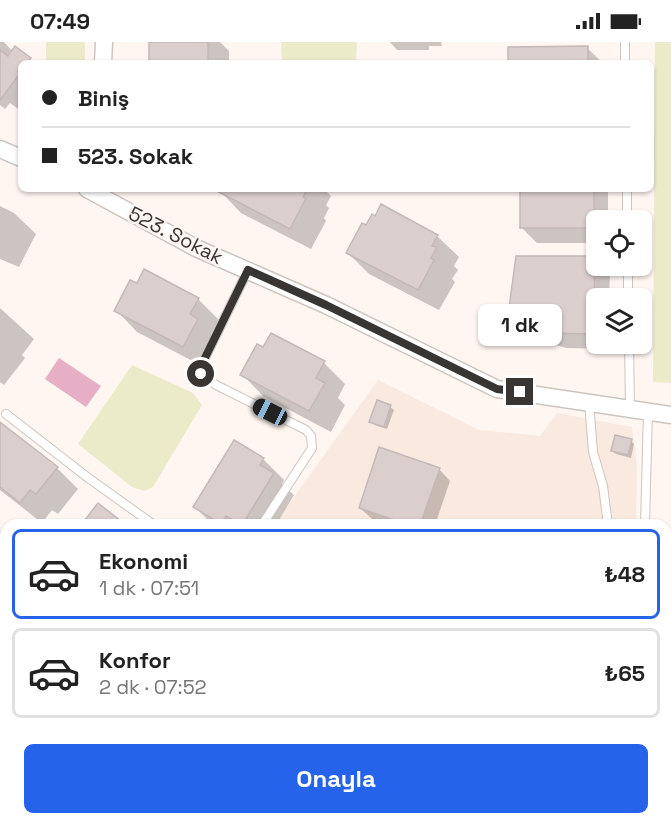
<!DOCTYPE html>
<html lang="tr">
<head>
<meta charset="utf-8">
<style>
  body { margin:0; font-family:"Space Grotesk",sans-serif; background:#f2f2f2; color:#222; height:100vh; display:flex; flex-direction:column; font-size:22px; white-space:nowrap }
  * { box-sizing:border-box; margin:0 }
  p { font-size:20px; color:#767676 }
  .icon { flex:none; width:33px; height:33px; fill:none; stroke:currentColor; stroke-width:2; stroke-linecap:round; stroke-linejoin:round }
  .map { position:relative; flex:1; overflow:hidden }
  .side { position:absolute; left:0px; top:477px; width:672px; height:306px; display:flex; flex-direction:column; background:#fff; border-radius:18px 18px 0 0; box-shadow:0 2px 4px #0004 }
  .side>* { flex:none }
  .hud { position:absolute; left:18px; top:18px; width:636px; height:132px; border-radius:9px; box-shadow:0 2px 4px #0004; display:grid; align-content:center; height:132px; padding:0 24px; background:#fff }
  .tools { position:absolute; left:586px; top:168px; display:grid; gap:12px }
  .tools a { display:grid; place-items:center; width:66px; height:66px; border-radius:9px; background:#fff; box-shadow:0 2px 4px #0004; font-size:30px }
  .end { position:absolute; width:27px; height:27px; margin:-14px; border:8px solid #393533; background:#fff; box-shadow:0 0 0 3px #fff }
  .from { border-radius:50% }
  .bubble { position:absolute; height:42px; border-radius:9px; background:#fff; box-shadow:0 2px 4px #0004; font-size:20px; font-weight:800; line-height:42px; text-align:center }
  .car { position:absolute; width:18px; height:36px; margin:-18px -9px; border-radius:8px; box-shadow:0 0 4px 2px #0007; background:linear-gradient(#222 24%,#8ab4d8 0 40%,#222 0 76%,#8ab4d8 0 86%,#222 0) }
  .hud b { display:flex; align-items:center; gap:21px; height:57px; font-size:22px }
  .hud b+b { border-top:2px solid #e0e0e0 }
  .hud i { width:15px; height:15px; background:#222 }
  ul { padding:10px 0 0; list-style:none }
  li { display:flex; align-items:center; gap:18px; height:90px; margin:0 12px 9px; padding:0 12px; border:3px solid #e0e0e0; border-radius:9px }
  li div { flex:1 }
  li b { display:block; font-size:22px }
  li em { font-style:normal; font-weight:800 }
  li.current { border-color:#2563eb }
  li>.icon { width:54px; height:54px; stroke-width:1.5 }
  .button { display:flex; gap:12px; margin-top:auto; padding:12px 24px }
  .button a { flex:1; height:69px; border-radius:9px; background:#2563eb; color:#fff; font-size:24px; font-weight:800; line-height:69px; text-align:center }
  .status { display:flex; justify-content:space-between; align-items:center; height:42px; padding:0 30px; background:#fff; direction:ltr }
  .status svg { height:16px; fill:currentColor }
  .map>svg:first-child { display:block }
</style>
</head>
<body>
<div class="status"><b>07:49</b><svg viewBox="0 0 49 12"><path d="M0 12V9h3v3zM5 12V6h3v6zM10 12V3h3v9zM15 12V0h3v12zM26 1h20v11H26zM47 4h2v5h-2z"/></svg></div>
<div class="map">
<svg width="671" height="783" viewBox="0 0 671 783">
  <rect width="100%" height="100%" fill="#fff6f2"/>
  <path fill="#fae9df" d="M 378,338 L 479,388 L 540,394 L 557,371 L 632,385 L 637,424 L 636,483 L 274,483 Z
    M 64,777 L 626,777 L 626,783 L 60,783 Z"/>
  <path fill="#ebebca" d="M 46,0 L 85,0 L 85,21 L 46,21 Z
    M 281,0 L 357,0 L 356,21 L 282,21 Z
    M 655,0 L 671,0 L 671,341 L 653,340 Z
    M 132,323 L 193,351 L 202,363 L 153,445 L 144,449 L 132,445 L 78,402 Z"/>
  <path fill="#e7afc5" d="M 59,316 L 101,344 L 86,365 L 45,337 Z"/>
  <path fill="#0003" d="M 0,0 L 4,0 L 13,10 L 16,7 L 34,21 L 21,21 L 21,69 L 10,61 L 5,67 L 0,63 Z
    M 151,0 L 220,0 L 229,9 L 229,21 L 151,21 Z
    M 390,0 L 441,0 L 442,4 L 429,4 L 429,8 L 397,8 Z
    M 587,6 L 603,21 L 509,21 Z
    M 221,147 L 324,147 L 331,154 L 326,163 L 329,166 L 324,176 L 326,179 L 311,207 L 241,171 L 220,149 Z
    M 521,147 L 608,147 L 608,178 L 597,178 L 597,201 L 537,201 L 522,186 Z
    M 0,164 L 14,171 L 36,192 L 19,225 L 0,217 Z
    M 367,185 L 437,194 L 459,215 L 454,224 L 458,228 L 452,237 L 455,240 L 439,268 L 369,232 L 348,211 Z
    M 595,216 L 597,218 L 597,224 L 602,224 L 610,231 L 609,256 L 597,256 L 597,302 L 608,302 L 607,307 L 566,306 L 540,298 L 525,288 L 509,273 Z
    M 198,257 L 219,278 L 211,292 L 218,299 L 204,325 L 137,290 L 116,268 Z
    M 0,266 L 34,297 L 22,313 L 25,316 L 4,343 L 0,340 Z
    M 324,321 L 345,342 L 338,356 L 345,363 L 331,390 L 263,354 L 242,332 Z
    M 390,365 L 394,368 L 387,387 L 375,383 L 371,379 Z
    M 0,382 L 57,426 L 78,447 L 58,472 L 52,468 L 42,481 L 0,448 Z
    M 631,399 L 634,402 L 631,416 L 616,412 L 613,409 Z
    M 263,417 L 284,438 L 282,442 L 294,453 L 276,483 L 213,483 L 195,465 Z
    M 439,427 L 450,439 L 435,483 L 389,483 L 372,477 L 360,466 Z
    M 0,528 L 6,532 L 6,586 L 0,595 Z
    M 177,777 L 191,777 L 186,783 Z
    M 359,777 L 396,777 L 383,783 L 365,783 Z"/>
  <path fill="#dbcfce" stroke="#c4b8b8" stroke-width="1.5" d="M 149,0 L 208,0 L 208,21 L 149,21 Z
    M 15,4 L 31,16 L 28,21 L 21,21 L 21,30 L 0,58 L 0,8 L 8,14 Z
    M 588,4 L 588,21 L 508,21 L 508,5 Z
    M 213,147 L 307,147 L 303,155 L 306,156 L 290,187 Z
    M 520,147 L 594,147 L 594,186 L 520,186 Z
    M 381,162 L 438,193 L 432,204 L 437,205 L 431,216 L 434,218 L 418,248 L 346,211 L 362,181 L 366,183 L 372,172 L 375,174 Z
    M 516,214 L 595,214 L 593,292 L 549,291 L 523,284 L 508,273 Z
    M 144,227 L 199,256 L 190,272 L 198,277 L 183,305 L 114,269 L 130,238 L 137,241 Z
    M 271,291 L 325,319 L 316,336 L 325,341 L 309,369 L 240,333 L 257,302 L 263,305 Z
    M 377,358 L 391,363 L 384,385 L 369,380 Z
    M 0,380 L 58,425 L 36,452 L 30,448 L 20,461 L 0,445 Z
    M 615,393 L 632,397 L 628,413 L 611,409 Z
    M 234,398 L 264,416 L 260,423 L 274,431 L 242,483 L 226,474 L 221,482 L 193,465 Z
    M 379,405 L 440,426 L 420,483 L 409,483 L 359,466 Z
    M 98,461 L 126,483 L 81,483 Z"/>
  <g fill="none" stroke-linecap="round" stroke-linejoin="round">
    <g stroke="#cdc4be" stroke-width="10">
      <path id="service" d="M 625,0 L 625,21
        M 627,147 L 627,178
        M 628,224 L 628,256
        M 248,228 L 201,324 L 201,332 L 216,343 L 306,388 L 311,394 L 312,406 L 262,483
        M 629,302 L 630,365
        M 589,360 L 593,410 L 603,444 L 608,483
        M 6,372 L 87,435 L 154,483
        M 645,483 L 648,369
        M 280,777 L 283,783
        M 650,777 L 650,783
        M 437,783 L 452,777"/>
    </g>
    <g stroke="#cdc4be" stroke-width="19">
      <path id="minor" d="M 103,21 L 104,0
        M 0,107 L 21,116
        M 87,147 L 196,206 L 326,263 L 497,347 L 671,373"/>
    </g>
    <use href="#service" stroke="#fff" stroke-width="8"/>
    <use href="#minor" stroke="#fff" stroke-width="16"/>
  </g>
  <g fill="none" stroke-linecap="round" stroke-linejoin="round">
    <path stroke="#393533" stroke-width="8" d="M 201,332 L 201,324 L 248,228 L 326,263 L 497,347 L 520,350"/>
  </g>
  <g text-anchor="middle" stroke-width="5" stroke-linejoin="round" paint-order="stroke">
    <g font-size="20" fill="#393533" stroke="#fff6f2">
      <text transform="translate(176 193) rotate(27)" y="7">523. Sokak</text>
    </g>
  </g>
</svg>
<div class="tools">
<a><svg class="icon" aria-label="locate" viewBox="0 0 24 24"><circle cx="12" cy="12" r="6"/><path d="M12 2v4M12 18v4M2 12h4M18 12h4"/></svg></a>
<a><svg class="icon" aria-label="layers" viewBox="0 0 24 24"><path d="M12 4l9 5-9 5-9-5zM3 14l9 5 9-5"/></svg></a>
</div>
<i class="end from" style="left:201px;top:332px"></i>
<i class="end" style="left:520px;top:350px"></i>
<div class="bubble" style="left:478px;top:262px;width:84px">1 dk</div>
<i class="car" style="left:270px;top:370px;rotate:297deg"></i>
<div class="hud">
<b><i class="from"></i>Biniş</b>
<b><i></i>523. Sokak</b>
</div>
<section class="side">
<ul>
<li class="current"><svg class="icon" aria-label="car" viewBox="0 0 24 24"><path d="M5 17H2v-5l4-1 3-4h7l3 4 3 1v5h-3M9 17h6M6 11h13"/><circle cx="7" cy="17" r="2"/><circle cx="17" cy="17" r="2"/></svg><div><b>Ekonomi</b><p>1 dk · 07:51</p></div><em>₺48</em></li>
<li><svg class="icon" aria-label="car" viewBox="0 0 24 24"><path d="M5 17H2v-5l4-1 3-4h7l3 4 3 1v5h-3M9 17h6M6 11h13"/><circle cx="7" cy="17" r="2"/><circle cx="17" cy="17" r="2"/></svg><div><b>Konfor</b><p>2 dk · 07:52</p></div><em>₺65</em></li>
</ul>
<div class="button"><a>Onayla</a></div>
</section>
</div>
</body>
</html>
